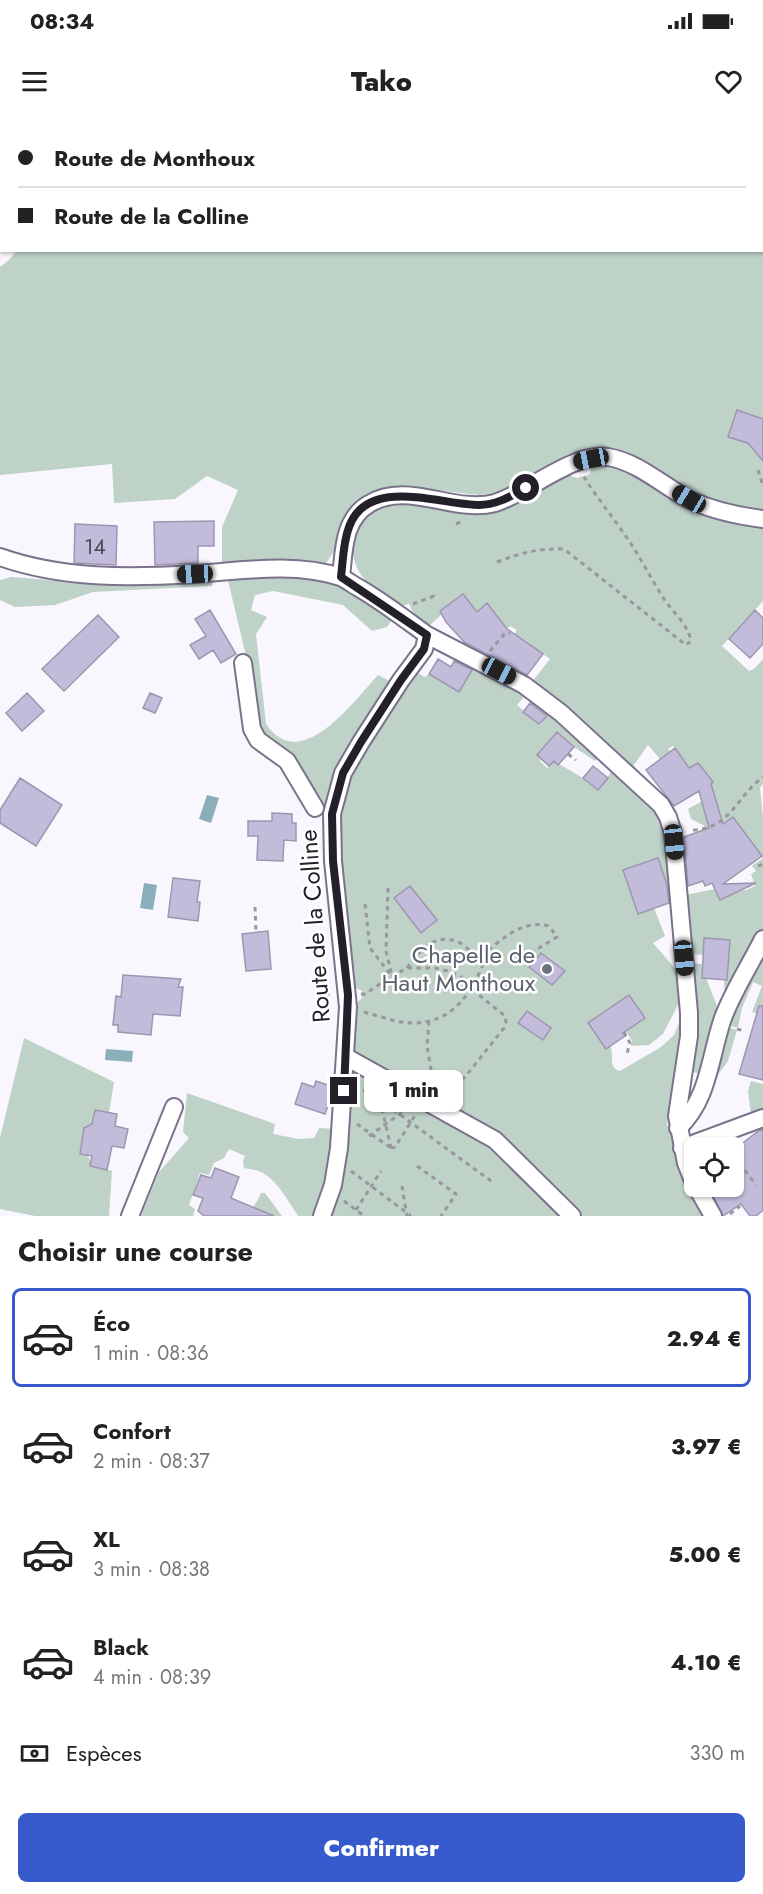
<!DOCTYPE html>
<html lang="fr">
<head>
<meta charset="utf-8">
<style>
  body { margin:0; font-family:Jost,sans-serif; background:#f6f6f6; color:#222; height:100vh; display:flex; flex-direction:column; font-size:22px; white-space:nowrap }
  * { box-sizing:border-box; margin:0 }
  p { font-size:20px; color:#767676 }
  .icon { flex:none; width:33px; height:33px; fill:none; stroke:currentColor; stroke-width:2; stroke-linecap:round; stroke-linejoin:round }
  .map { position:relative; height:1096px; overflow:hidden }
  .drawer { display:flex; flex-direction:column; background:#fff; flex:1 }
  .drawer>* { flex:none }
  .top-card { position:absolute; left:0px; top:0px; width:764px; height:132px; box-shadow:0 2px 4px #0004; display:grid; align-content:center; height:132px; padding:0 18px; background:#fff }
  .controls { position:absolute; left:684px; top:1017px; display:grid; gap:12px }
  .controls a { display:grid; place-items:center; width:60px; height:60px; border-radius:9px; background:#fff; box-shadow:0 2px 4px #0004; font-size:30px }
  .end { position:absolute; width:27px; height:27px; margin:-14px; border:8px solid #23202a; background:#fff; box-shadow:0 0 0 3px #fff }
  .from { border-radius:50% }
  .bubble { position:absolute; height:42px; border-radius:9px; background:#fff; box-shadow:0 2px 4px #0004; font-size:20px; font-weight:800; line-height:42px; text-align:center }
  .car { position:absolute; width:18px; height:36px; margin:-18px -9px; border-radius:8px; box-shadow:0 0 4px 2px #0007; background:linear-gradient(#222 24%,#8ab4d8 0 40%,#222 0 76%,#8ab4d8 0 86%,#222 0) }
  .top-card b { display:flex; align-items:center; gap:21px; height:57px; font-size:22px }
  .top-card b+b { border-top:2px solid #e0e0e0 }
  .top-card i { width:15px; height:15px; background:#222 }
  ul { padding:0; list-style:none }
  li { display:flex; align-items:center; gap:18px; height:99px; margin:0 12px 9px; padding:0 6px; border:3px solid transparent; border-radius:9px }
  li div { flex:1 }
  li b { display:block; font-size:22px }
  li em { font-style:normal; font-weight:800 }
  li.current { border-color:#365acb }
  li>.icon { width:54px; height:54px; stroke-width:1.5 }
  h2 { padding:0 18px; font-size:27px; line-height:72px }
  .pay { display:flex; align-items:center; gap:15px; height:66px; padding:0 18px; font-size:22px }
  .pay p { margin-inline-start:auto }
  .button { display:flex; gap:12px; margin-top:auto; padding:12px 18px }
  .button a { flex:1; height:69px; border-radius:9px; background:#365acb; color:#fff; font-size:24px; font-weight:800; line-height:69px; text-align:center }
  .status { display:flex; justify-content:space-between; align-items:center; height:42px; padding:0 30px; background:#fff; direction:ltr }
  .status svg { height:16px; fill:currentColor }
  header { display:flex; justify-content:space-between; align-items:center; height:78px; padding:0 18px; background:#fff; font-size:27px; font-weight:800 }
  .map>svg:first-child { display:block }
</style>
</head>
<body>
<div class="status"><b>08:34</b><svg viewBox="0 0 49 12"><path d="M0 12V9h3v3zM5 12V6h3v6zM10 12V3h3v9zM15 12V0h3v12zM26 1h20v11H26zM47 4h2v5h-2z"/></svg></div>
<header><svg class="icon" aria-label="menu" viewBox="0 0 24 24"><path d="M4 6h16M4 12h16M4 18h16"/></svg>Tako<svg class="icon" aria-label="heart" viewBox="0 0 24 24"><path d="M12 20l-8-8c-3-5 5-10 8-4 3-6 11-1 8 4z"/></svg></header>
<div class="map">
<svg width="763" height="1096" viewBox="0 0 763 1096">
  <rect width="100%" height="100%" fill="#f9f7fd"/>
  <path fill="#bed2c7" d="M 248,0 L 763,0 L 763,394 L 720,384 L 585,333 L 561,340 L 496,373 L 479,375 L 410,367 L 370,372 L 354,382 L 343,397 L 337,427 L 324,446 L 222,445 L 222,407 L 238,370 L 207,356 L 175,379 L 114,383 L 112,344 L 0,355 L 0,147 L 9,140 L 17,130 L 762,130 L 762,2 L 248,1 Z
    M 606,343 L 763,405 L 763,481 L 722,526 L 749,551 L 754,549 L 763,539 L 763,664 L 760,668 L 763,698 L 763,738 L 733,697 L 712,713 L 703,705 L 691,699 L 688,689 L 702,681 L 708,703 L 722,699 L 719,688 L 717,688 L 703,668 L 713,662 L 698,643 L 689,648 L 673,626 L 668,629 L 671,632 L 660,639 L 648,625 L 631,649 L 553,576 L 532,562 L 550,539 L 514,514 L 517,510 L 510,506 L 499,519 L 500,500 L 487,483 L 477,492 L 463,475 L 430,505 L 414,494 L 409,484 L 401,486 C 368,464 349,457 353,412 L 373,388 L 403,380 L 491,392 L 565,354 L 577,358 L 590,354 L 592,344 Z
    M 227,456 L 299,457 L 339,465 L 393,498 L 387,507 L 372,511 L 343,485 L 273,471 L 255,475 L 251,490 L 267,497 L 256,514 L 266,604 C 301,655 353,582 378,555 L 401,567 L 416,552 L 425,557 L 429,554 L 459,572 L 475,545 L 527,573 L 517,585 L 540,605 L 551,591 L 599,636 L 595,641 L 574,627 L 558,613 L 537,635 L 541,639 L 540,641 L 547,648 L 554,641 L 583,658 L 598,670 L 612,651 L 657,688 L 667,716 L 673,782 L 658,738 L 623,751 L 638,794 L 654,788 L 665,816 L 653,823 L 678,852 L 682,877 L 663,914 L 649,925 L 631,926 L 632,921 L 626,911 L 644,898 L 629,875 L 588,903 C 595,910 606,917 610,925 C 615,935 607,947 620,951 L 661,927 L 674,915 L 681,898 L 682,914 L 667,1004 L 684,1053 L 707,1096 L 331,1096 L 338,1076 L 356,884 L 362,878 L 362,871 L 354,867 L 339,729 L 340,696 L 348,661 L 324,691 L 265,620 L 253,594 L 245,532 Z
    M 11,457 L 106,464 L 213,460 L 212,466 L 93,472 L 55,485 L 15,487 L 0,480 L 0,460 Z
    M 763,738 L 763,812 L 725,882 L 724,860 L 727,860 L 730,821 L 703,835 L 689,834 L 686,775 L 715,769 L 720,780 L 728,776 L 727,772 L 746,770 L 755,766 L 751,754 L 756,751 L 752,746 Z
    M 763,830 L 763,895 L 752,892 L 762,866 L 753,862 L 742,888 L 738,908 L 727,905 Z
    M 690,843 L 703,844 L 702,858 L 706,858 L 717,886 L 716,894 L 712,902 L 698,953 L 692,952 L 688,969 L 693,973 L 688,985 L 685,980 Z
    M 727,907 L 737,910 L 728,941 L 717,956 L 714,956 Z
    M 24,918 L 114,962 L 109,993 L 95,990 L 92,1004 L 80,1034 L 87,1035 L 91,1041 L 90,1046 L 112,1051 L 109,1096 L 35,1096 L 0,1089 L 0,1018 Z
    M 751,961 L 763,964 L 763,993 L 751,996 L 748,971 Z
    M 187,973 L 275,1004 L 273,1014 L 299,1019 L 314,1018 L 319,1008 L 336,1009 L 325,1068 L 313,1096 L 298,1096 C 288,1081 279,1063 263,1053 C 258,1050 250,1049 244,1048 L 243,1041 L 245,1036 L 229,1029 L 224,1038 L 214,1043 L 209,1055 L 200,1053 L 189,1085 L 195,1089 L 193,1096 L 141,1096 L 159,1052 L 189,1018 L 183,1012 Z
    M 261,1073 L 265,1073 L 282,1096 L 248,1096 C 252,1087 258,1082 261,1073 Z"/>
  <path fill="#8bafba" d="M 207,675 L 219,678 L 211,703 L 199,699 Z
    M 144,763 L 157,765 L 153,790 L 140,788 Z
    M 106,929 L 133,931 L 132,942 L 105,940 Z"/>
  <path fill="#c3bbda" stroke="#9d96b1" stroke-width="1.5" d="M 737,290 L 763,299 L 763,341 L 748,323 L 728,317 Z
    M 214,401 L 214,426 L 198,426 L 198,443 L 155,445 L 154,402 Z
    M 75,404 L 117,406 L 116,445 L 74,443 Z
    M 463,474 L 477,492 L 487,483 L 507,509 L 543,534 L 527,555 L 464,522 L 446,502 L 440,491 Z
    M 210,490 L 236,534 L 221,543 L 213,530 L 199,539 L 190,525 L 206,516 L 195,499 Z
    M 755,490 L 763,498 L 763,524 L 750,538 L 729,519 Z
    M 98,495 L 119,517 L 64,571 L 42,549 Z
    M 438,539 L 451,547 L 454,541 L 472,550 L 459,572 L 429,554 Z
    M 27,573 L 44,591 L 22,611 L 6,593 Z
    M 150,573 L 162,578 L 155,593 L 143,588 Z
    M 530,583 L 547,596 L 539,604 L 523,592 Z
    M 557,612 L 574,627 L 558,645 L 554,641 L 549,646 L 537,635 Z
    M 675,628 L 689,648 L 698,643 L 713,662 L 711,664 L 723,704 L 733,697 L 762,736 L 723,764 L 756,763 L 720,780 L 712,763 L 705,766 L 703,761 L 688,766 L 684,717 L 709,708 L 699,671 L 674,686 L 646,650 Z
    M 593,646 L 608,658 L 598,670 L 583,658 Z
    M 20,658 L 62,685 L 36,726 L 0,703 L 0,690 Z
    M 272,693 L 292,694 L 292,703 L 296,703 L 296,721 L 284,720 L 283,741 L 257,740 L 258,716 L 248,716 L 248,701 L 272,701 Z
    M 658,738 L 667,765 L 669,783 L 638,794 L 623,750 Z
    M 173,758 L 200,761 L 197,782 L 200,782 L 198,801 L 168,797 Z
    M 410,766 L 437,800 L 421,813 L 394,778 Z
    M 268,811 L 271,849 L 246,851 L 242,814 Z
    M 704,818 L 730,820 L 727,860 L 702,858 Z
    M 541,833 L 565,851 L 552,865 L 529,847 Z
    M 123,855 L 181,859 L 178,867 L 183,867 L 180,896 L 153,894 L 151,915 L 118,912 L 118,905 L 113,905 L 116,876 L 121,877 Z
    M 629,875 L 645,898 L 623,913 L 625,916 L 606,929 L 588,903 Z
    M 759,886 L 763,886 L 763,960 L 739,954 Z
    M 527,891 L 551,908 L 543,920 L 518,903 Z
    M 316,961 L 331,966 L 328,973 L 332,975 L 325,994 L 295,984 L 302,963 L 314,967 Z
    M 95,990 L 117,994 L 115,1006 L 128,1009 L 124,1028 L 112,1026 L 107,1050 L 90,1046 L 92,1036 L 80,1034 L 84,1008 L 92,1004 Z
    M 763,1009 L 763,1090 L 756,1096 L 750,1096 L 741,1084 L 723,1096 L 708,1066 L 734,1066 L 734,1030 L 757,1012 Z
    M 215,1048 L 239,1057 L 231,1078 L 274,1096 L 204,1096 L 198,1091 L 203,1078 L 193,1075 L 201,1055 L 211,1058 Z"/>
  <g fill="none" stroke-linecap="round" stroke-linejoin="round">
    <g stroke="#7b728c" stroke-width="20">
      <path id="minor" d="M 0,437 C 62,459 129,458 194,454 C 241,451 294,442 340,457 C 346,459 353,465 359,468 C 383,482 405,499 427,515 L 424,529 L 401,560 L 361,622 L 343,653 L 332,694 L 333,741 L 348,887 L 339,1028 L 333,1065 L 322,1096
        M 341,457 C 344,431 343,399 369,384 C 407,360 454,394 495,383 C 528,373 573,332 608,337 C 638,342 662,365 688,379 C 711,390 739,396 763,399
        M 427,515 L 524,565 L 561,593 L 661,685 L 668,697 L 673,713 L 675,735 L 689,893 L 689,916 L 677,996 L 686,1043 L 694,1063
        M 243,543 L 252,609 L 258,620 L 287,641 L 315,688
        M 346,937 L 495,1020 L 572,1096
        M 678,1008 C 709,980 710,935 723,898 C 733,871 750,845 763,819
        M 682,1028 L 763,998
        M 696,1066 L 713,1096
        M 130,1096 L 174,987"/>
    </g>
    <path stroke="#99969e" stroke-width="3" stroke-dasharray="4.5 4.5" stroke-linecap="butt" d="M 355,0 L 355,2
      M 762,58 L 763,58
      M 758,350 L 763,366
      M 456,404 L 463,401
      M 497,442 C 520,433 539,428 564,429 L 686,525 L 691,521 C 688,505 675,494 666,482 C 652,461 641,438 627,418 C 613,397 597,378 584,357
      M 413,484 L 434,476 L 434,477
      M 490,531 L 505,513 L 510,513
      M 568,634 L 576,640
      M 693,710 C 730,709 737,676 763,657
      M 758,746 L 763,744
      M 388,768 L 386,831 L 392,856
      M 365,784 L 370,828 L 390,854
      M 255,787 L 256,812
      M 407,848 C 420,829 438,810 462,824 C 469,829 473,836 482,835 C 502,820 521,799 549,806 L 557,817 L 529,834 L 536,839
      M 316,874 L 331,874
      M 361,874 L 365,874 L 392,856 L 407,848 L 435,848 L 448,851 L 460,856 L 479,875 L 505,896 L 506,902 L 504,908 L 465,957 L 458,962 L 433,968
      M 364,892 C 374,895 385,898 395,901 C 449,912 473,875 488,831
      M 429,901 L 427,926 L 434,967
      M 737,909 L 745,911
      M 624,912 L 630,923 L 626,937
      M 363,970 L 380,980 L 491,1061
      M 380,980 L 391,1028
      M 357,1004 L 391,1028
      M 369,1016 L 407,989
      M 391,1028 L 395,1027 L 416,994
      M 734,1036 L 756,1065
      M 417,1046 L 456,1074 L 441,1096
      M 351,1051 L 411,1096
      M 402,1066 L 407,1096
      M 344,1081 L 364,1096
      M 356,1090 L 381,1051
      M 730,1094 L 740,1086"/>
    <use href="#minor" stroke="#fff" stroke-width="16"/>
  </g>
  <g fill="none" stroke-linecap="round" stroke-linejoin="round">
    <path stroke="#23202a" stroke-width="8" d="M 344,971 L 348,875 L 333,741 L 332,694 L 343,653 L 361,622 L 401,560 L 424,529 L 427,515 L 341,457 C 343,441 343,423 349,407 C 368,355 441,385 479,385 C 497,385 511,376 526,368"/>
  </g>
  <circle fill="#6b7280" stroke="#fff" stroke-width="2" cx="547" cy="849" r="6"/>
  <g text-anchor="middle" stroke-width="5" stroke-linejoin="round" paint-order="stroke">
    <g font-size="21" fill="#4b4756">
      <text x="95" y="434">14</text>
    </g>
    <g font-size="24" fill="#23202a" stroke="#fff">
      <text transform="translate(315 806) rotate(-94)" y="8">Route de la Colline</text>
    </g>
    <g font-size="24" fill="#5b616d" stroke="#fff" text-anchor="end">
      <text x="535" y="843">Chapelle de<tspan x="535" dy="28">Haut Monthoux</tspan></text>
    </g>
  </g>
</svg>
<div class="controls">
<a><svg class="icon" aria-label="locate" viewBox="0 0 24 24"><circle cx="12" cy="12" r="6"/><path d="M12 2v4M12 18v4M2 12h4M18 12h4"/></svg></a>
</div>
<i class="end from" style="left:526px;top:368px"></i>
<i class="end" style="left:344px;top:971px"></i>
<div class="bubble" style="left:364px;top:950px;width:99px">1 min</div>
<i class="car" style="left:591px;top:339px;rotate:259deg"></i>
<i class="car" style="left:689px;top:379px;rotate:301deg"></i>
<i class="car" style="left:195px;top:454px;rotate:268deg"></i>
<i class="car" style="left:499px;top:551px;rotate:118deg"></i>
<i class="car" style="left:674px;top:722px;rotate:174deg"></i>
<i class="car" style="left:684px;top:838px;rotate:175deg"></i>
<div class="top-card">
<b><i class="from"></i>Route de Monthoux</b>
<b><i></i>Route de la Colline</b>
</div>
</div>
<section class="drawer">
<h2>Choisir une course</h2>
<ul>
<li class="current"><svg class="icon" aria-label="car" viewBox="0 0 24 24"><path d="M5 17H2v-5l4-1 3-4h7l3 4 3 1v5h-3M9 17h6M6 11h13"/><circle cx="7" cy="17" r="2"/><circle cx="17" cy="17" r="2"/></svg><div><b>Éco</b><p>1 min · 08:36</p></div><em>2.94 €</em></li>
<li><svg class="icon" aria-label="car" viewBox="0 0 24 24"><path d="M5 17H2v-5l4-1 3-4h7l3 4 3 1v5h-3M9 17h6M6 11h13"/><circle cx="7" cy="17" r="2"/><circle cx="17" cy="17" r="2"/></svg><div><b>Confort</b><p>2 min · 08:37</p></div><em>3.97 €</em></li>
<li><svg class="icon" aria-label="car" viewBox="0 0 24 24"><path d="M5 17H2v-5l4-1 3-4h7l3 4 3 1v5h-3M9 17h6M6 11h13"/><circle cx="7" cy="17" r="2"/><circle cx="17" cy="17" r="2"/></svg><div><b>XL</b><p>3 min · 08:38</p></div><em>5.00 €</em></li>
<li><svg class="icon" aria-label="car" viewBox="0 0 24 24"><path d="M5 17H2v-5l4-1 3-4h7l3 4 3 1v5h-3M9 17h6M6 11h13"/><circle cx="7" cy="17" r="2"/><circle cx="17" cy="17" r="2"/></svg><div><b>Black</b><p>4 min · 08:39</p></div><em>4.10 €</em></li>
</ul>
<div class="pay"><svg class="icon" aria-label="cash" viewBox="0 0 24 24"><path d="M3 7h18v10H3z"/><circle cx="12" cy="12" r="2"/></svg>Espèces<p>330 m</p></div>
<div class="button"><a>Confirmer</a></div>
</section>
</body>
</html>
